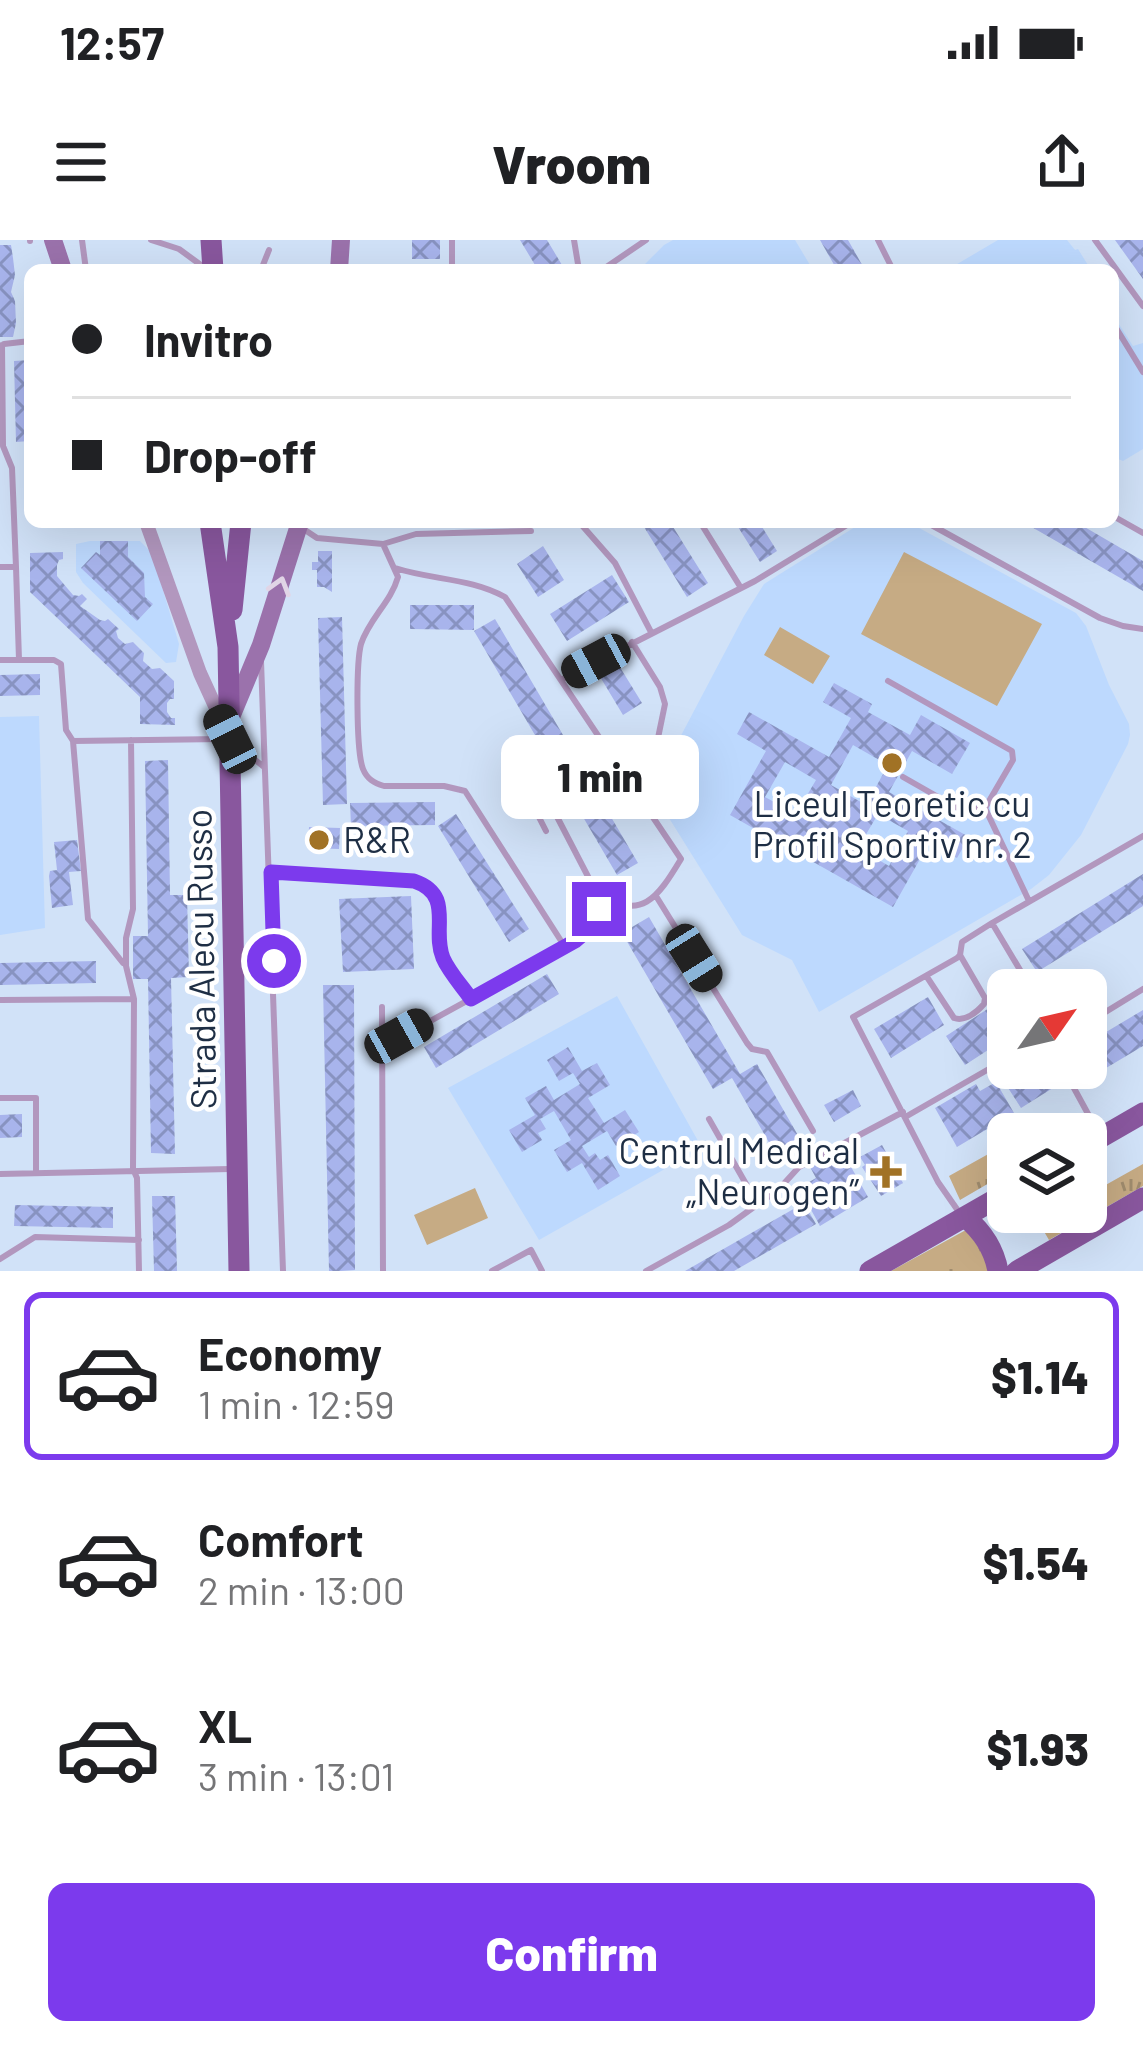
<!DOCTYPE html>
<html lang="en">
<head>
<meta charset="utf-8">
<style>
  body { margin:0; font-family:Barlow,sans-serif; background:#f6f6f6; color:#202124; height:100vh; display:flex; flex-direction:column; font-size:45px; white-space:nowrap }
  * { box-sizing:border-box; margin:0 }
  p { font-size:39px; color:#757577 }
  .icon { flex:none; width:66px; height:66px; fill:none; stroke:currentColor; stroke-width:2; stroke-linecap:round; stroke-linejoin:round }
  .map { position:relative; height:1031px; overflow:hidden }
  .sheet { display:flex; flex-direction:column; background:#fff; flex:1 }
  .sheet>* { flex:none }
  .guide { position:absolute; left:24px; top:24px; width:1095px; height:264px; border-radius:18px; box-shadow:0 12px 48px #0002; display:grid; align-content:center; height:264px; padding:0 48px; background:#fff }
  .needle { width:78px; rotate:56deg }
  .tools { position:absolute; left:987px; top:729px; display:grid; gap:24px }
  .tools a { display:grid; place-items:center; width:120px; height:120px; border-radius:18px; background:#fff; box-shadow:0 12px 48px #0002; font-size:60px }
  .end { position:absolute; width:54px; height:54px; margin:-27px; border:15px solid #7c3aed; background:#fff; box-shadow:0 0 0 6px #fff }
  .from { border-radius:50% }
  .bubble { position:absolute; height:84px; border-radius:18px; background:#fff; box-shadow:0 12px 48px #0002; font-size:39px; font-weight:800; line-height:84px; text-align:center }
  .car { position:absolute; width:36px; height:72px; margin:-36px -18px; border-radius:15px; box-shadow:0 0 9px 3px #0007; background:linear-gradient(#222 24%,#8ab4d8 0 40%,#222 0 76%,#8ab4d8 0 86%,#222 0) }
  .guide b { display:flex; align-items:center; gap:42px; height:114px; font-size:45px }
  .guide b+b { border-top:3px solid #e0e0e0 }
  .guide i { width:30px; height:30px; background:#202124 }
  ul { padding:21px 0 0; list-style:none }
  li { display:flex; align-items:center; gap:36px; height:168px; margin:0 24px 18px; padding:0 24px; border:6px solid transparent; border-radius:18px }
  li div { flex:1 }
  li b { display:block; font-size:45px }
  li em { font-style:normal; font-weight:800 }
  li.current { border-color:#7c3aed }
  li>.icon { width:108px; height:108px; stroke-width:1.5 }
  .primary-button { display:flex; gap:24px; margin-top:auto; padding:24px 48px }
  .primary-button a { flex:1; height:138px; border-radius:18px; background:#7c3aed; color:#fff; font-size:48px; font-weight:800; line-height:138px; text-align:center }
  .status { display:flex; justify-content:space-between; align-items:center; height:84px; padding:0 60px; background:#fff; direction:ltr }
  .status svg { height:33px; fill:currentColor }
  header { display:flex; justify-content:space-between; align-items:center; height:156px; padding:0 48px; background:#fff; font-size:54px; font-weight:800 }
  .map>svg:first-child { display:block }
</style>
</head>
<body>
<div class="status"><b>12:57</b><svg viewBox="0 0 49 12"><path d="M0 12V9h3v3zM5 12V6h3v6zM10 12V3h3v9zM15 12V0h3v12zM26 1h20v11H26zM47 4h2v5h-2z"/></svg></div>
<header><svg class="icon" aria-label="menu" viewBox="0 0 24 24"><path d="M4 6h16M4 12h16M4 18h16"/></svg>Vroom<svg class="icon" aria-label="share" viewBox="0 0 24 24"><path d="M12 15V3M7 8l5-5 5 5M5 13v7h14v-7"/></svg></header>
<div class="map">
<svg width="1143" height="1031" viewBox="0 0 1143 1031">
  <defs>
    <pattern id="grass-tufts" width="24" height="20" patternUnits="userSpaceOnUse" patternTransform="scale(3)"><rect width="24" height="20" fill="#c6ab84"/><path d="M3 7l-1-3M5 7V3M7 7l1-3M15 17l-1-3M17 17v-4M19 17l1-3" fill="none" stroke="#a08c6e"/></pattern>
    <pattern id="building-cross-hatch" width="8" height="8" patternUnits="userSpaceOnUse" patternTransform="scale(3)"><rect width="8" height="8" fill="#a8b4ec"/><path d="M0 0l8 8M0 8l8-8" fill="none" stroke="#8893c1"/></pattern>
  </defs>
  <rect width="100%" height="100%" fill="#d1e2f8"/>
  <path fill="#bdd9fe" d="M 673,0 L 795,0 L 813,30 L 639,30 L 664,5 Z
    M 998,0 L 1067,0 L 1075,10 L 1078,9 L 1091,30 L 947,30 Z
    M 1113,75 L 1133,106 L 1143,103 L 1143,209 L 1123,221 L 1113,217 Z
    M 863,282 L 908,282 L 1076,373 L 1086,386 L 1109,445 L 1129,484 L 1130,495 L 1128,504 L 1081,595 L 1049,635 L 1031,649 L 819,772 L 792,720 L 742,695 L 654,554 L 656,543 L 744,376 L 764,344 Z
    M 90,301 L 140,301 L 152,313 L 179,404 L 176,422 L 166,423 L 83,343 L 76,332 L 76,304 Z
    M 39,476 L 45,688 L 0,695 L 0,477 Z
    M 617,756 L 702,908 L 539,1000 L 448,848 Z"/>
  <path fill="url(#grass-tufts)" d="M 1008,903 L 1008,932 L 960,960 L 949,936 Z
    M 1143,924 L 1143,946 L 1049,1000 L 1039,983 L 1058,972 L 1086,972 L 1086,956 Z
    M 964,991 L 968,991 L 986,1019 L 988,1031 L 891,1031 Z"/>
  <path fill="#c6ab84" d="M 904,312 L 1042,384 L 997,466 L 861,394 Z
    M 780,387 L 830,416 L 813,444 L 764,415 Z
    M 475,948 L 488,978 L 427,1005 L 414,975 Z"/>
  <path fill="url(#building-cross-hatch)" fill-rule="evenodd" d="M 412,0 L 440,0 L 440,19 L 412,19 Z
    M 520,0 L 547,0 L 565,30 L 538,30 Z
    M 820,0 L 848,0 L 865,30 L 837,30 Z
    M 1115,0 L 1143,0 L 1143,39 Z
    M 0,5 L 11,5 L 13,18 L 15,35 L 11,52 L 15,61 L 16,83 L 13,97 L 0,97 Z
    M 30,120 L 30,201 L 16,202 L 14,121 Z
    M 641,282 L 670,282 L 708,343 L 687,357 Z
    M 747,282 L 759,282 L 777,311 L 760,322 L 738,287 Z
    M 1023,282 L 1076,282 L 1143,321 L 1143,351 Z
    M 100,301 L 128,301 L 128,317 L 144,333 L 145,357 L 153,364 L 137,381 L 81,328 L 96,312 L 100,315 Z
    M 543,306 L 564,340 L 538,357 L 517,324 Z
    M 318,311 L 332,311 L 332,352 L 324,347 L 317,347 L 317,330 L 312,330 L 312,322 L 318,322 Z
    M 63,312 L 63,319 L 59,320 L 57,325 L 57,336 L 73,355 L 79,356 L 82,354 L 87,359 L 80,366 L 100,380 L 105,381 L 108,379 L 119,389 L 116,391 L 118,398 L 125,404 L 133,402 L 144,413 L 143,421 L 152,429 L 160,428 L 174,441 L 174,459 L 170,459 L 167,463 L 167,472 L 171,478 L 175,478 L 175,485 L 140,484 L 140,457 L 30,352 L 30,313 Z
    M 612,335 L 629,362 L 567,401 L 550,374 Z
    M 410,365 L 474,365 L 474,390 L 410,389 Z
    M 342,377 L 347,564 L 323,565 L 318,378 Z
    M 495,379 L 638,623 L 617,635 L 474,391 Z
    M 618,424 L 642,463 L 623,475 L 599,435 Z
    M 40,434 L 40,455 L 0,456 L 0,435 Z
    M 834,443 L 872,464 L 868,472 L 910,495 L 921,475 L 970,503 L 952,534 L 912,511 L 889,552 L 969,597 L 957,618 L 929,603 L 893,667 L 730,575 L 766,511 L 737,494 L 749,472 L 829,517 L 851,478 L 823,462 ZM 853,505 L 888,525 L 866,565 L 831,545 ZM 785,522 L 816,540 L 796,574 L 765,557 ZM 878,574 L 908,591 L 889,626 L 858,608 Z
    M 168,520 L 170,655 L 187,655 L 189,737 L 171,738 L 175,914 L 151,913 L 148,739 L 133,739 L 133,696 L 148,696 L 145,521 Z
    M 435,562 L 435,585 L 351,586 L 350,563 Z
    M 456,574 L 529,689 L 509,702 L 438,586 Z
    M 309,587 L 340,588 L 339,609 L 308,608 Z
    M 77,600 L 81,631 L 69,632 L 73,665 L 52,668 L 49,636 L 50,631 L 57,630 L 54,602 Z
    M 1143,634 L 1143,666 L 1037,732 L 1022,709 Z
    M 411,656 L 414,729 L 343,732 L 339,659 Z
    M 649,677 L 740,834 L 757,824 L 803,904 L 778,918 L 732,838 L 713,849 L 622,693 Z
    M 96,721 L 96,743 L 0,745 L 0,723 Z
    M 547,734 L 559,754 L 436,828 L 424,807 Z
    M 323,745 L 354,745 L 355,1030 L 340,1031 L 329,1031 Z
    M 928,757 L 944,785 L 891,818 L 874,789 Z
    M 1003,759 L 1008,767 L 1008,797 L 965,825 L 946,796 Z
    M 1143,770 L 1143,806 L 1091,837 L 1086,829 L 1086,804 Z
    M 568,807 L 582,831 L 597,823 L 610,845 L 588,858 L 604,883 L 625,870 L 639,892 L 616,906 L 607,891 L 582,906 L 589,917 L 595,913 L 600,920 L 608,915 L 620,936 L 598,950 L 582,923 L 567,932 L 554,910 L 571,900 L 554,871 L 540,879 L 546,889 L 538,893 L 542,900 L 522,912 L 509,890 L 535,875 L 525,858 L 546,846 L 554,860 L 580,844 L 573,833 L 559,841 L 547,820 Z
    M 1009,828 L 1044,828 L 1056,846 L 1021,868 L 999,834 Z
    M 996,842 L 1014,873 L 957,907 L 935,868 L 976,844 L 980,851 Z
    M 853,850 L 861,866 L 834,882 L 824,865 Z
    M 22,874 L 22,897 L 0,898 L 0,875 Z
    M 882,905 L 903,943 L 881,956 L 862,927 L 865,925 L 860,917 Z
    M 838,910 L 844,920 L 846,918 L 868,957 L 820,986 L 799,948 L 816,938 L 810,927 Z
    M 152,956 L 175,956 L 177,1031 L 154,1031 Z
    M 804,963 L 816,984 L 734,1031 L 685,1031 Z
    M 15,965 L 113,967 L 113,988 L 14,986 Z"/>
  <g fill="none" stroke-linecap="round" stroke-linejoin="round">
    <path stroke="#b297be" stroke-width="6" d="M 82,0 L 86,30
      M 151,0 L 179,9 L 205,28
      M 452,0 L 452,30
      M 574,0 L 579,30
      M 878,0 L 893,30
      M 1095,0 L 1143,66
      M 30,1 L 30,0
      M 261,30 L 269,10
      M 602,30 L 646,0
      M 1113,83 L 1143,132
      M 4,104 L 30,101
      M 2,105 L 3,206 L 12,228 L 16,327
      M 1113,276 L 1143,293
      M 579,282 L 615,323 L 651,392
      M 700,282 L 741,348
      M 926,282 L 1100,378 L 1123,386 L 1143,389
      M 302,288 L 317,298 L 383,304 L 416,294 L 531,291
      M 383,304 L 398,337 C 391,362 369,379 361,404 C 356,423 356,511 363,529 C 367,539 374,543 384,546 L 444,546 L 465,551 L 565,707 C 593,688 603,684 595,650 L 539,542 L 532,535 L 527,534 L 522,544 L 546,591
      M 0,327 L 16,327 L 19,420
      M 395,328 C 432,340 471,338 505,357 L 681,619 C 658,657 641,684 596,651
      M 632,402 L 660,447 L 665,464 L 645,561
      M 0,420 L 54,420 L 61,424 L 66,490 L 73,501 L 222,499
      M 261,421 L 283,1031
      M 561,440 L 755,341 L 852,282
      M 888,441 L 1012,511 L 1013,520 L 985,568
      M 131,500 L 133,669 L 126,698 L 126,726 L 134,759 L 133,929 L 137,938 L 139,1031
      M 73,501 L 88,679 L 123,723
      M 234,503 L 264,527
      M 903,537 L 961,570 L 985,568
      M 985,568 L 1029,661
      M 271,632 L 414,641 C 455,657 431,688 443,718 C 449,732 462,746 471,759
      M 656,656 L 747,803 L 752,809 L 767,812 L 813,891
      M 927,737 L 954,778 C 965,782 977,772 984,764 L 985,758 L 960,715
      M 1032,750 L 992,683 L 1143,596
      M 0,760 L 134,759
      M 382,767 L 383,1031
      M 1086,784 L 1143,749
      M 383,807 L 565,707
      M 1063,828 L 1099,894
      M 0,858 L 36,858 L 36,932
      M 907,876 L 1008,818
      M 709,879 L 758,965
      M 0,934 L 230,929
      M 961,975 L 938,942 L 853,777 L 957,718 L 960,715 L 962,702 L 992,683
      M 0,1019 L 35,997 L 139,1000
      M 492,1031 L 531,1010 L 542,1031
      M 646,1031 L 729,985 L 779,949 L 799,927 L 903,872"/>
    <path stroke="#b297be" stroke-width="14" d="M 146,282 L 200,433 L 226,490"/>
    <path stroke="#9b72ac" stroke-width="18" d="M 53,0 L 63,30
      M 339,30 L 341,0
      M 231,477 L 261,405 L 300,282"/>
    <path stroke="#89579e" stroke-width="21" d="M 211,0 L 213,30
      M 210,282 L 228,407 L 239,1031
      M 232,370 L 241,282
      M 1086,906 L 1143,873
      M 965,977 C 982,991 994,1009 998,1031
      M 870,1031 L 1008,952
      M 1017,1031 L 1143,958"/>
  </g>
  <defs><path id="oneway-chevron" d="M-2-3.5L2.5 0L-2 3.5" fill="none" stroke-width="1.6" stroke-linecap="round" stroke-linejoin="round" transform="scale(3)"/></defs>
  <use stroke="#e1d5e6" href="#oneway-chevron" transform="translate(280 346) rotate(-73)"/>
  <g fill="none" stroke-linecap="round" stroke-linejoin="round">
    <path stroke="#7c3aed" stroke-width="15" d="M 274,721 L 271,632 L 414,641 C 455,655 431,689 443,718 C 449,732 462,746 471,759 L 575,701 L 596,683 L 599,669"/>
  </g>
  <g fill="#a17225" stroke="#fff" stroke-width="4.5">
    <circle cx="892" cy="523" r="12"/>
    <circle cx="319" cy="600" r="12"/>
    <path d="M880 914h12v12h12v12h-12v12h-12v-12h-12v-12h12z"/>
  </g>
  <g text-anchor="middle" stroke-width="9" stroke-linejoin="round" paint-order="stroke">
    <g font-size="36" fill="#1e2e44" stroke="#fff">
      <text x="892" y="577">Liceul Teoretic cu<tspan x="892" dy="41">Profil Sportiv nr. 2</tspan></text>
      <text x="343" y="613" text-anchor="start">R&amp;R</text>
      <text x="859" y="924" text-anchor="end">Centrul Medical<tspan x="859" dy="41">„Neurogen”</tspan></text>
    </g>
    <g font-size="36" fill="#1e2e44" stroke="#fff">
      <text transform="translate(201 719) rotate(-91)" y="13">Strada Alecu Russo</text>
    </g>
  </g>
</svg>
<div class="tools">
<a><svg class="needle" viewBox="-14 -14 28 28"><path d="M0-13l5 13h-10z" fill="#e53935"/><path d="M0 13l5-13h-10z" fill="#757577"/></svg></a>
<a><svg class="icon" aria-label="layers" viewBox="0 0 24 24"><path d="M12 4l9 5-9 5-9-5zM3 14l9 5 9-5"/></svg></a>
</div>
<i class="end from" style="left:274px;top:721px"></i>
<i class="end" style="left:599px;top:669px"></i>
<div class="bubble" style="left:501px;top:495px;width:198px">1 min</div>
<i class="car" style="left:596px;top:421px;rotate:242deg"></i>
<i class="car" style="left:230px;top:499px;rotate:334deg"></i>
<i class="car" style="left:694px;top:718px;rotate:148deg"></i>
<i class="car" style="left:399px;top:796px;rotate:61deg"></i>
<div class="guide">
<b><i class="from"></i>Invitro</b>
<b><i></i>Drop-off</b>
</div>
</div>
<section class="sheet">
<ul>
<li class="current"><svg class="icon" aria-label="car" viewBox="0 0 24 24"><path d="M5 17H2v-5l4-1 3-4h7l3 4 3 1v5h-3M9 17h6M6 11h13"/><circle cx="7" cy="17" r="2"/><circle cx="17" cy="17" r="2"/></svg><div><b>Economy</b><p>1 min · 12:59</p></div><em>$1.14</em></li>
<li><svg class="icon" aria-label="car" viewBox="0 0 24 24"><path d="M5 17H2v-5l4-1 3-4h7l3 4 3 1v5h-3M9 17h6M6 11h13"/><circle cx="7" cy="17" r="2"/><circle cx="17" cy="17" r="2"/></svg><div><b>Comfort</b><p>2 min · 13:00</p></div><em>$1.54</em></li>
<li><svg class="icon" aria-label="car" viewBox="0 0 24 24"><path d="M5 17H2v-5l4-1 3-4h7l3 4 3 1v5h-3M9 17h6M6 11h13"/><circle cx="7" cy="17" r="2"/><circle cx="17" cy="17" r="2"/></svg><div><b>XL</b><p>3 min · 13:01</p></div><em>$1.93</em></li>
</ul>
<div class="primary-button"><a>Confirm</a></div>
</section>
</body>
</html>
